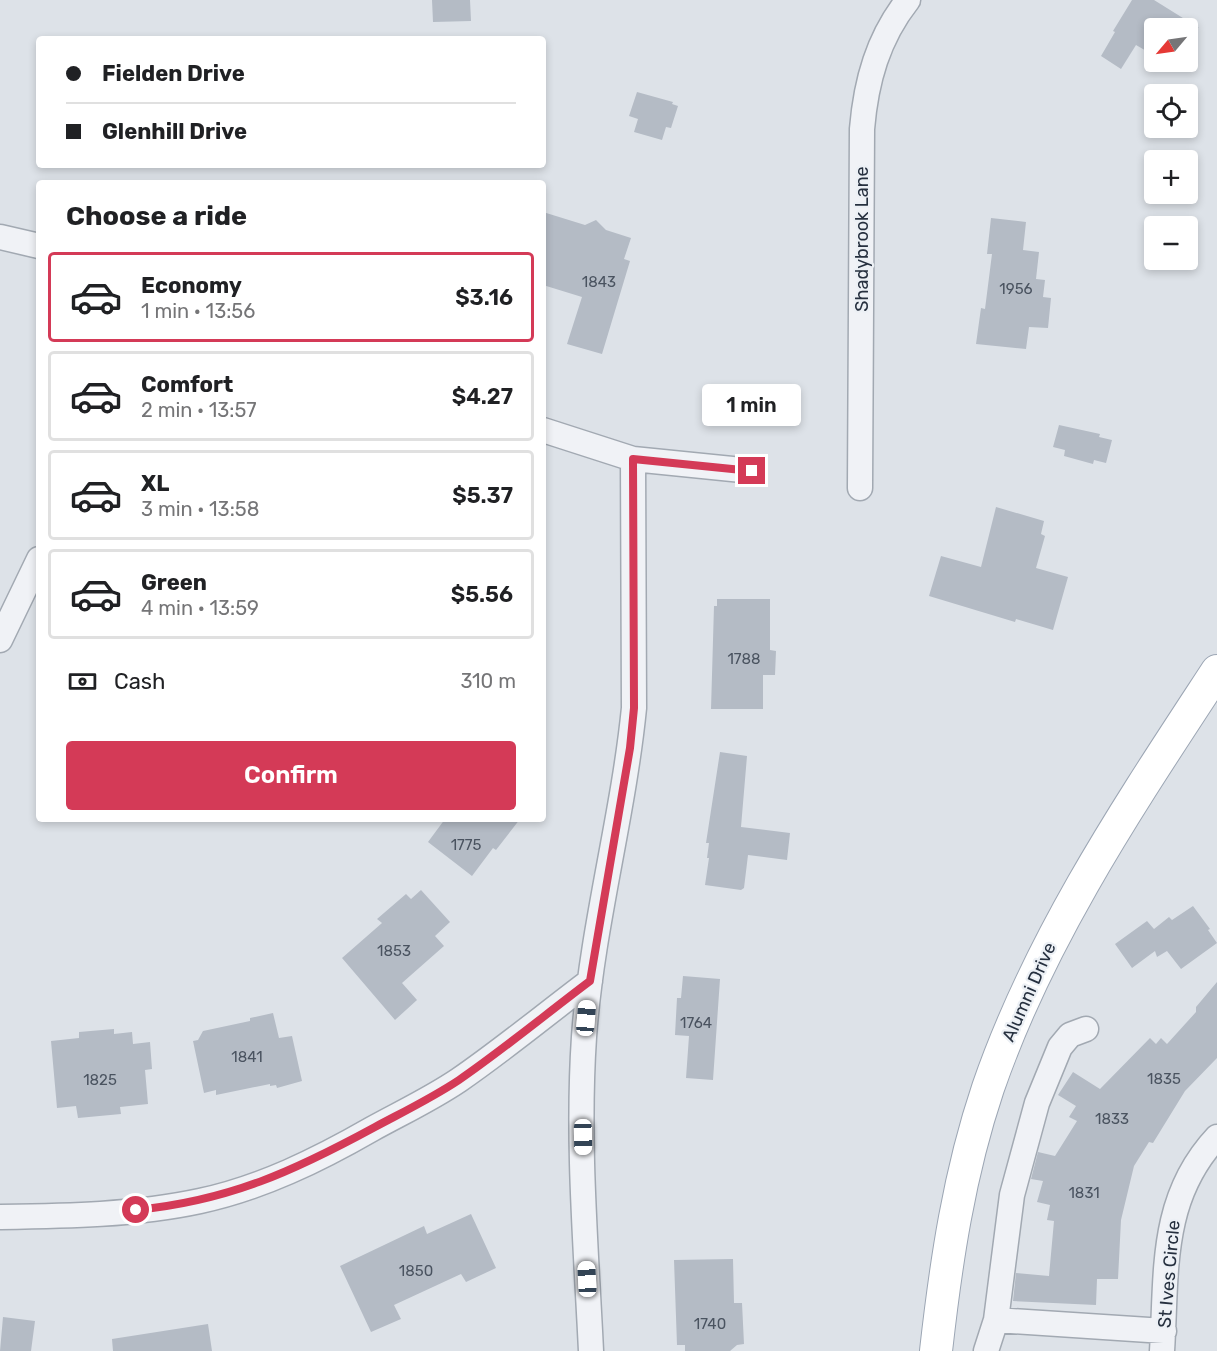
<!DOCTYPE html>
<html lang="en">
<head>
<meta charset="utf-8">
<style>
  body { margin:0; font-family:Rubik,sans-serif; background:#f2f2f2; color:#202124; height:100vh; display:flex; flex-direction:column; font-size:22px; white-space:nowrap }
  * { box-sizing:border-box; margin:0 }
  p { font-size:20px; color:#757577 }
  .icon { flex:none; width:33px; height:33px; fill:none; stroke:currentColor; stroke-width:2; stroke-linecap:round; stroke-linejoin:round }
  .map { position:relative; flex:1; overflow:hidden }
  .side { position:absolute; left:36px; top:180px; width:510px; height:642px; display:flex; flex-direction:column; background:#fff; border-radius:6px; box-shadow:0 3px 9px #0003 }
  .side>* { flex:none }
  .banner { position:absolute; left:36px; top:36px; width:510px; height:132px; border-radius:6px; box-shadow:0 3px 9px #0003; display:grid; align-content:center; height:132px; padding:0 30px; background:#fff }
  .needle { width:39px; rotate:241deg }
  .tools { position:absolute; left:1144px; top:18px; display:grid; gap:12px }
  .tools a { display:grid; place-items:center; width:54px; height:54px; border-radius:6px; background:#fff; box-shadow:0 3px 9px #0003; font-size:30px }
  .end { position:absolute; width:27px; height:27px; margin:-14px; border:8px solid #d43a57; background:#fff; box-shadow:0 0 0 3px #fff }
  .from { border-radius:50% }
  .bubble { position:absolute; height:42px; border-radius:6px; background:#fff; box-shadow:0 3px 9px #0003; font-size:20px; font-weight:600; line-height:42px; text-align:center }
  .car { position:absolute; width:18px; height:36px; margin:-18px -9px; border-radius:8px; box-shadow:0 0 4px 2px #0007; background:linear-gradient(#fff 24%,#345 0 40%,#fff 0 76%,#345 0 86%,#fff 0) }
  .banner b { display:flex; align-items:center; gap:21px; height:57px; font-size:22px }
  .banner b+b { border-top:2px solid #e0e0e0 }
  .banner i { width:15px; height:15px; background:#202124 }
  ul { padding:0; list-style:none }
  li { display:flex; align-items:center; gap:18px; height:90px; margin:0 12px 9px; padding:0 18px; border:3px solid #e0e0e0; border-radius:6px }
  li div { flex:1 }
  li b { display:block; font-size:22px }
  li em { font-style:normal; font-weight:600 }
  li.selected { border-color:#d43a57 }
  li>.icon { width:54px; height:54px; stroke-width:1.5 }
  h2 { padding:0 30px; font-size:27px; line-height:72px }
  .pay { display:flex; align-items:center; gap:15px; height:66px; padding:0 30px; font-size:22px }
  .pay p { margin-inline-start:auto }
  .cta { display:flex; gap:12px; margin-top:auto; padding:12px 30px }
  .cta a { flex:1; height:69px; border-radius:6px; background:#d43a57; color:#fff; font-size:24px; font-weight:600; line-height:69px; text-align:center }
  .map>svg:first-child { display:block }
</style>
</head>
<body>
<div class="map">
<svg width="1217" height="1351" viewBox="0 0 1217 1351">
  <rect width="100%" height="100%" fill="#dde2e8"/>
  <path fill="#b4bbc5" d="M 432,0 L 470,0 L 471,21 L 433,22 Z
    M 1132,0 L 1154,0 L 1199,28 L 1155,28 L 1155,56 L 1136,45 L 1121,69 L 1101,56 L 1115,32 L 1113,31 Z
    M 637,92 L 673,102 L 672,104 L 678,106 L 671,128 L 666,127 L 662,140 L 634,132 L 638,119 L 629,116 Z
    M 543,212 L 585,225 L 596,220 L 606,230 L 631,238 L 624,259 L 630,261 L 602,354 L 567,344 L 582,297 L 543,285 Z
    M 991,218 L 1026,222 L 1023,250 L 1039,252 L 1036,279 L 1045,280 L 1043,297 L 1051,298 L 1048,328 L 1029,327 L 1026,349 L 976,344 L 981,308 L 985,309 L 992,254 L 987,254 Z
    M 1059,425 L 1100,434 L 1099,437 L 1112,440 L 1106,463 L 1094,460 L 1093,464 L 1064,456 L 1065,450 L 1053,447 Z
    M 996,507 L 1044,521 L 1041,534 L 1045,536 L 1036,568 L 1068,577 L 1053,630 L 1016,619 L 1015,622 L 929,596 L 941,556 L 981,567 Z
    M 717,599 L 770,599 L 770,650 L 776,651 L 775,675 L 763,675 L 763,709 L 711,709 L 714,606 L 717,606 Z
    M 720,752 L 747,756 L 741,827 L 790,833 L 787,860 L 748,855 L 744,888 L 741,890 L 705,885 L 709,858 L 707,858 L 709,843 L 706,843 Z
    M 445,819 L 520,819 L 496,850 L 493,848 L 472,876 L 428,842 Z
    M 421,890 L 450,922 L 435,936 L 444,946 L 402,983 L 417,1000 L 395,1020 L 342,958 L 382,923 L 377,919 L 406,894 L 411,899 Z
    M 1193,906 L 1210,929 L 1208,930 L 1217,943 L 1181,969 L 1167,951 L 1157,957 L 1155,951 L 1132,968 L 1115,944 L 1147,921 L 1154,929 L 1169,917 L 1172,920 Z
    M 683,976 L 720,979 L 713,1080 L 686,1078 L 689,1036 L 675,1035 L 677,998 L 681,998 Z
    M 1217,982 L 1217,1058 L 1185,1091 L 1153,1143 L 1149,1142 L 1134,1166 L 1121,1220 L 1118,1279 L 1097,1279 L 1096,1305 L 1013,1301 L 1016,1273 L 1049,1276 L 1054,1221 L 1047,1220 L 1050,1205 L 1037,1202 L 1043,1181 L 1031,1179 L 1038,1152 L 1055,1156 L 1077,1121 L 1069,1117 L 1076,1106 L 1058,1095 L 1073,1072 L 1100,1089 L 1150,1038 L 1156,1044 L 1161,1038 L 1167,1044 L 1196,1012 L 1196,1007 Z
    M 273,1013 L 279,1038 L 292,1036 L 302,1081 L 277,1088 L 276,1085 L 270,1086 L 270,1084 L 216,1095 L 216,1090 L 204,1093 L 193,1041 L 198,1040 L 203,1031 L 250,1021 L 250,1018 Z
    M 114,1029 L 114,1034 L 132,1032 L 133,1044 L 150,1042 L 152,1069 L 145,1070 L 148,1104 L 120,1107 L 121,1114 L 78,1118 L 76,1106 L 57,1108 L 51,1041 L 79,1038 L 79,1032 Z
    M 471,1214 L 496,1268 L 466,1282 L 461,1274 L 394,1305 L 401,1319 L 371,1332 L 340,1266 L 424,1226 L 427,1234 Z
    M 733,1259 L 734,1303 L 742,1303 L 744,1344 L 737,1345 L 730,1351 L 685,1351 L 685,1345 L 677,1345 L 674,1260 Z
    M 3,1317 L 35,1321 L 31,1351 L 0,1351 Z
    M 208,1324 L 212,1351 L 113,1351 L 112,1339 Z"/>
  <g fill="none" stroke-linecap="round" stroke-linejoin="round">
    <g stroke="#a2a9b2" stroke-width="27">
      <path id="minor" d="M 0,237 L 39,246
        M 543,430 L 633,459 L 752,471
        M 860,488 L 862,129 C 866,81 878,38 908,0
        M 0,640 L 39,559
        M 0,1217 C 66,1216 135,1215 200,1201 C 261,1188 318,1160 372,1129 C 401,1113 431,1099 459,1080 C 504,1049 546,1014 590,981
        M 996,1320 L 1012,1195 L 1037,1103 L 1060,1047 L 1070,1035 L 1086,1029
        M 591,1351 C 586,1247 577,1141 584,1037 C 592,926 623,818 634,708 L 633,459
        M 986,1351 L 996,1320 L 1164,1331
        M 1162,1351 C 1167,1273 1159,1199 1217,1137"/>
    </g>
    <g stroke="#9ca6b4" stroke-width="34">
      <path id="major" d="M 936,1351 C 946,1262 959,1174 988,1088 C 1040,937 1130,804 1217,671"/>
    </g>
    <use href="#minor" stroke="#f0f2f6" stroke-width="24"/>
    <use href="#major" stroke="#fff" stroke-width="32"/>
  </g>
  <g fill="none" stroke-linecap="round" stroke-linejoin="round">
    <path stroke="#d43a57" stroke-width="8" d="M 136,1210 C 229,1201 294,1171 375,1127 C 403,1112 432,1098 459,1080 C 504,1049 546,1014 590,981 L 630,748 L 634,708 L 633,459 L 752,471"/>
  </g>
  <g text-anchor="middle" stroke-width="4.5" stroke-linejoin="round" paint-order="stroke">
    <g font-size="15" fill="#4a5360">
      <text x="599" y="287">1843</text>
      <text x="1016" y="294">1956</text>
      <text x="744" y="664">1788</text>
      <text x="466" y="850">1775</text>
      <text x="394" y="956">1853</text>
      <text x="696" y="1028">1764</text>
      <text x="247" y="1062">1841</text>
      <text x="1164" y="1084">1835</text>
      <text x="100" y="1085">1825</text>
      <text x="1112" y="1124">1833</text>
      <text x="1084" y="1198">1831</text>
      <text x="416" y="1276">1850</text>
      <text x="710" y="1329">1740</text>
    </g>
    <g font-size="18" fill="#26303f" stroke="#ecf0f5">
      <text transform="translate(862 239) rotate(-90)" y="6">Shadybrook Lane</text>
      <text transform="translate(1029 992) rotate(-66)" y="6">Alumni Drive</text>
      <text transform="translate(1169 1274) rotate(-85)" y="6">St Ives Circle</text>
    </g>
  </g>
</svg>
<div class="tools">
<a><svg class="needle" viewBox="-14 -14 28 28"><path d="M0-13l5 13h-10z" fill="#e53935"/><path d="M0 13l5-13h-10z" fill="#757577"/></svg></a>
<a><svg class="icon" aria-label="locate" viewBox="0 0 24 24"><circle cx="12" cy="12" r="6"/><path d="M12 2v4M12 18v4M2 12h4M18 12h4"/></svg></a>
<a>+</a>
<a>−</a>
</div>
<i class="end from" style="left:136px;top:1210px"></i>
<i class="end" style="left:752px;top:471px"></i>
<div class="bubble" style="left:702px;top:384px;width:99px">1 min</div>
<i class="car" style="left:586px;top:1018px;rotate:5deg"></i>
<i class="car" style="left:583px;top:1137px;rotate:179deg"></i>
<i class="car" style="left:587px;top:1279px;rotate:357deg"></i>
<div class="banner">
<b><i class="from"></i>Fielden Drive</b>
<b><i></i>Glenhill Drive</b>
</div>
<section class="side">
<h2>Choose a ride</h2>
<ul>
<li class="selected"><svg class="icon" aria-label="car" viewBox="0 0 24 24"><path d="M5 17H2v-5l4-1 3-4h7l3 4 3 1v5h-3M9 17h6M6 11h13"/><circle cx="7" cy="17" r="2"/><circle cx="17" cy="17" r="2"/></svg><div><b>Economy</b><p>1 min · 13:56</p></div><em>$3.16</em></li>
<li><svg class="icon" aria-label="car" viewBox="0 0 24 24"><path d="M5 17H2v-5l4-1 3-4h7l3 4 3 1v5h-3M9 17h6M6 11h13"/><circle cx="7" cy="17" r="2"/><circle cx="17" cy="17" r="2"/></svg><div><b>Comfort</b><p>2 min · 13:57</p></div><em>$4.27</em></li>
<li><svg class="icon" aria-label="car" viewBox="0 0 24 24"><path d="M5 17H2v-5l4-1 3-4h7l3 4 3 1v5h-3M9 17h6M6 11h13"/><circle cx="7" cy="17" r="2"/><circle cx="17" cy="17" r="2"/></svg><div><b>XL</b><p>3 min · 13:58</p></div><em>$5.37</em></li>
<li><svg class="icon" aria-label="car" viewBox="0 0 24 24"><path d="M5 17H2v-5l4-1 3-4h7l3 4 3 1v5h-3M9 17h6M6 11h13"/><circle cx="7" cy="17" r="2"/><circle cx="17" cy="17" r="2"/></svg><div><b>Green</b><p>4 min · 13:59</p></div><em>$5.56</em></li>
</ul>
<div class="pay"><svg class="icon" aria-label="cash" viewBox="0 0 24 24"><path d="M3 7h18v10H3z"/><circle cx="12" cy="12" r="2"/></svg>Cash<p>310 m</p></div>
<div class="cta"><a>Confirm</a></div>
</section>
</div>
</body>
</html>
